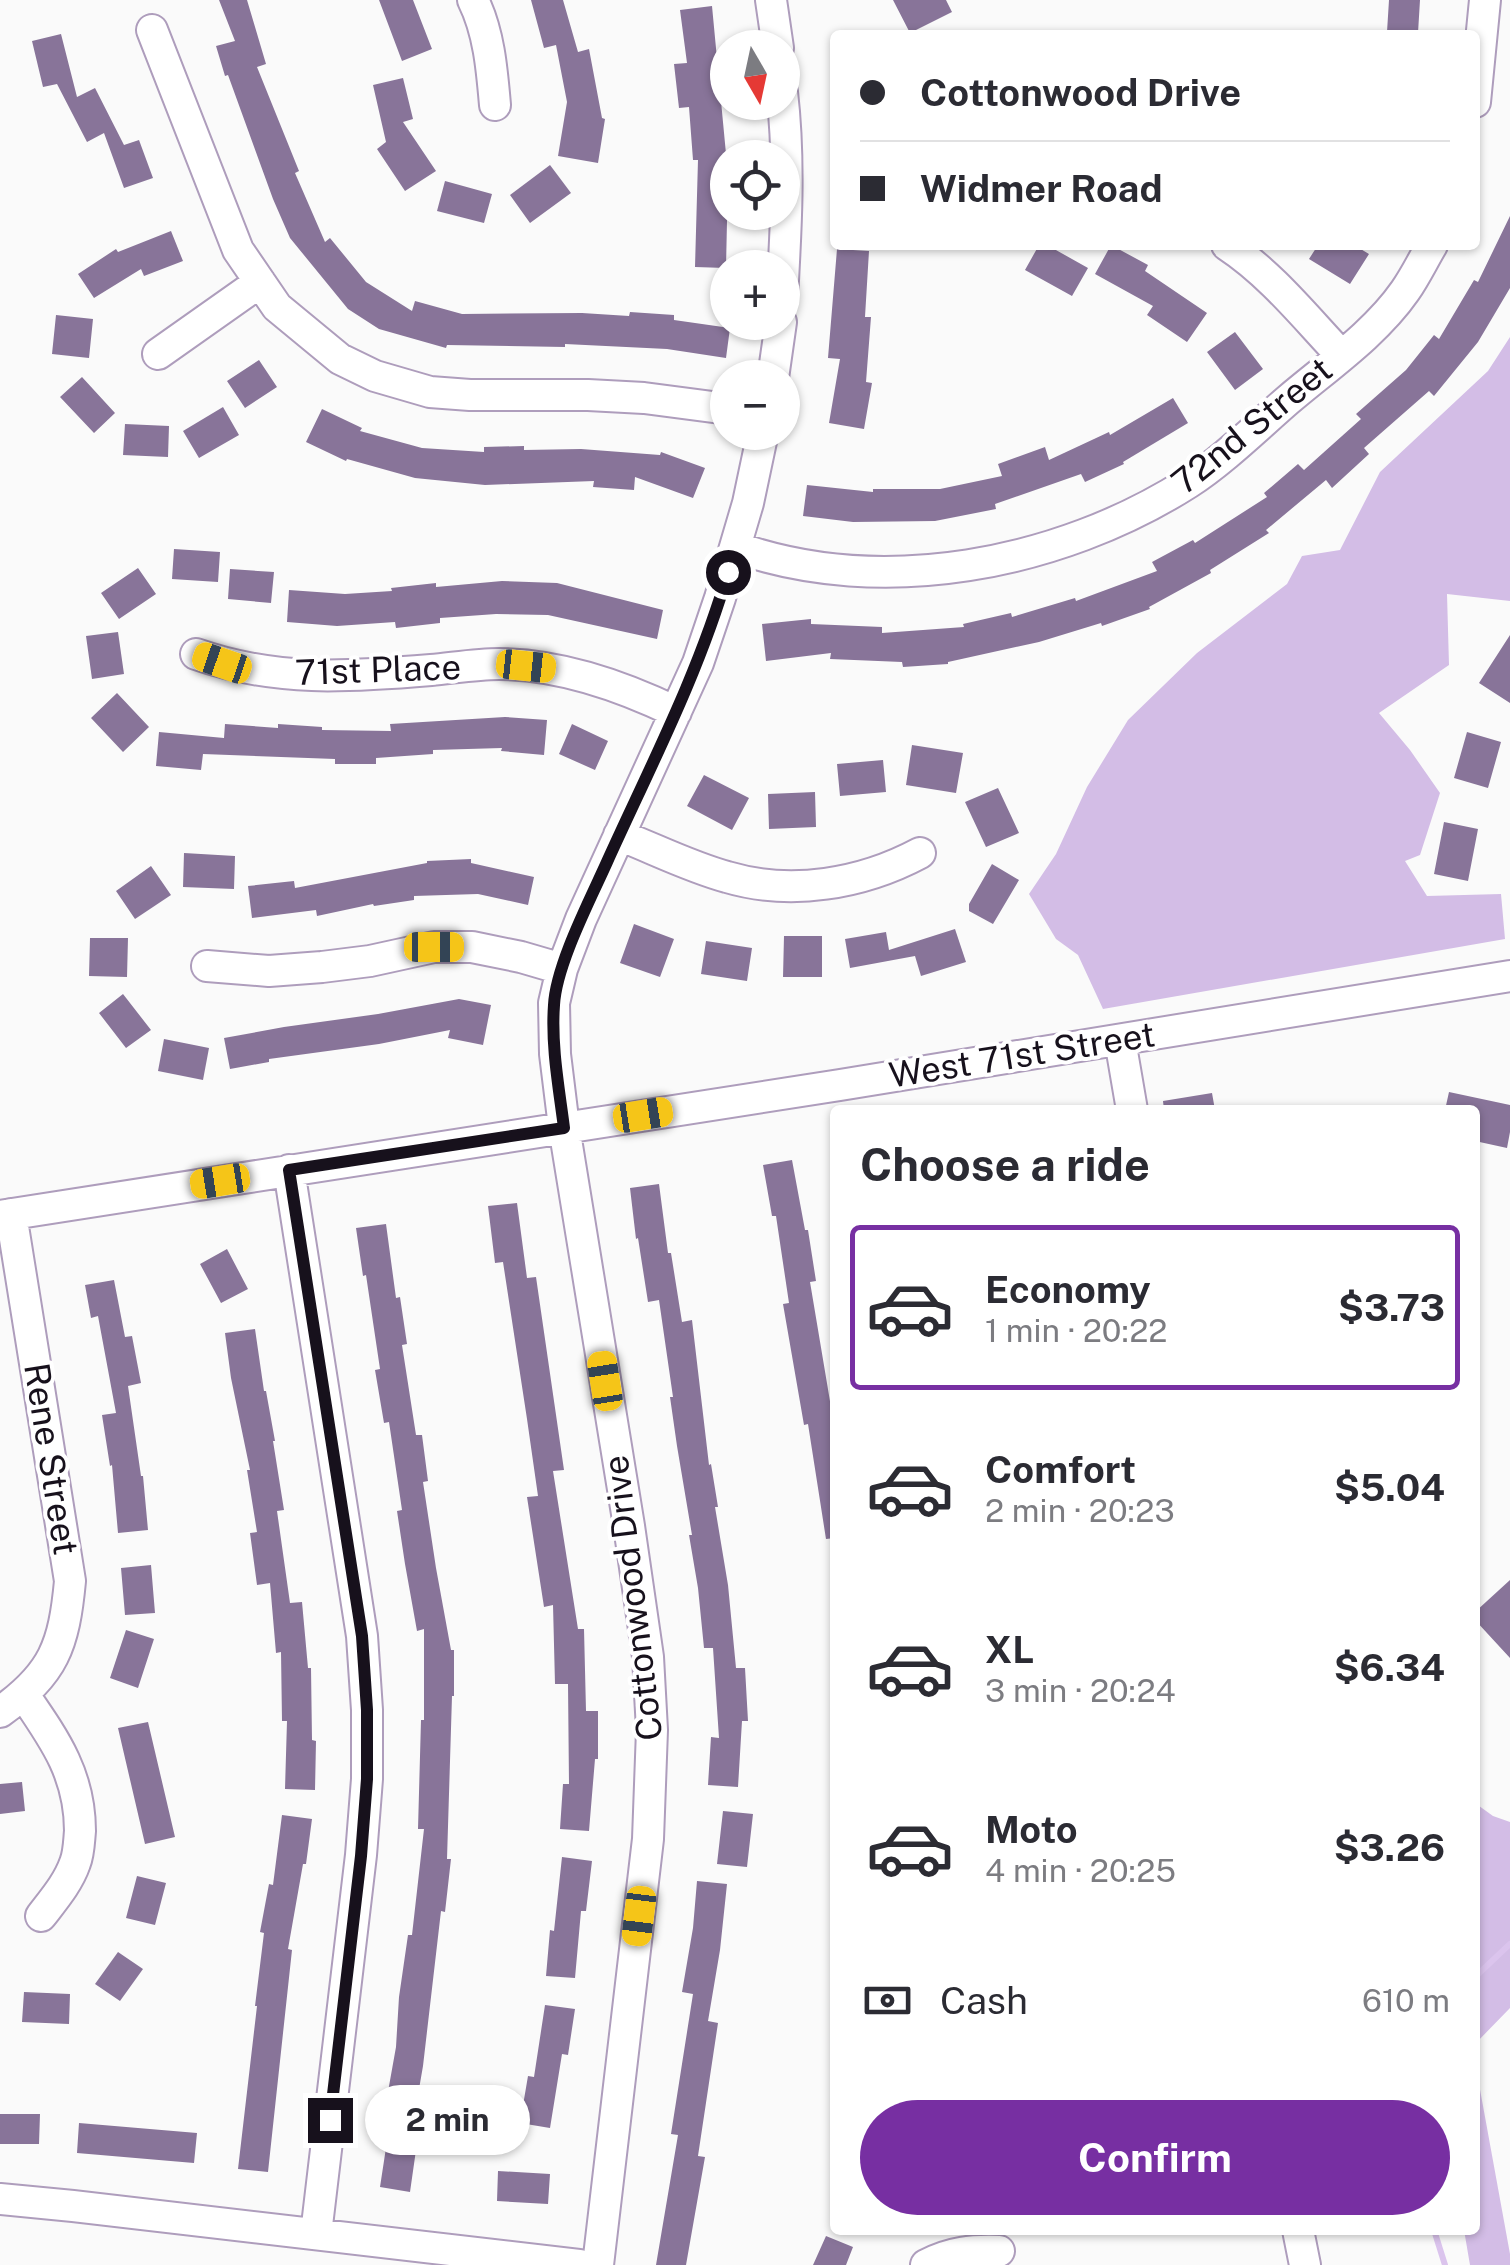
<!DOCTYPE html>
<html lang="en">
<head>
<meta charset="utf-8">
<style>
  body { margin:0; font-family:"Public Sans",sans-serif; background:#f2f2f3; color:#2b2b33; height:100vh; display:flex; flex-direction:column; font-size:38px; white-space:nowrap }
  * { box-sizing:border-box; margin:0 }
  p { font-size:32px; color:#7c7c81 }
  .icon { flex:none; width:55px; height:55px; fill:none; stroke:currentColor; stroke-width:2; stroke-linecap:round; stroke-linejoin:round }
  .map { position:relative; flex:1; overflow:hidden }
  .panel { position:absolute; left:830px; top:1105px; width:650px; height:1130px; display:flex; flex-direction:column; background:#fff; border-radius:10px; box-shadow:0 2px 8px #0004 }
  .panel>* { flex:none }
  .guide { position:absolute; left:830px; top:30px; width:650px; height:220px; border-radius:10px; box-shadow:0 2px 8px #0004; display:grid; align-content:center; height:220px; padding:0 30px; background:#fff }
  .needle { width:65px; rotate:171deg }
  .controls { position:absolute; left:710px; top:30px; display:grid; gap:20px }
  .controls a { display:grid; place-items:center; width:90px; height:90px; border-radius:50%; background:#fff; box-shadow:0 2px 8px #0004; font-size:50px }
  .end { position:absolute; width:45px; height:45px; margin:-22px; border:12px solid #17111c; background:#fff; box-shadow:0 0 0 5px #fff }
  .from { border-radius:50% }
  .bubble { position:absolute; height:70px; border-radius:35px; background:#fff; box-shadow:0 2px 8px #0004; font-size:32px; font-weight:700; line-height:70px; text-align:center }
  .car { position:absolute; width:30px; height:60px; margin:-30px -15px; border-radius:12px; box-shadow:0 0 8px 2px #0007; background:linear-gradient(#f5c518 24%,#345 0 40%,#f5c518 0 76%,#345 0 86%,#f5c518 0) }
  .guide b { display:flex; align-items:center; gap:35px; height:95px; font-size:38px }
  .guide b+b { border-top:2px solid #e1e1e2 }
  .guide i { width:25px; height:25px; background:#2b2b33 }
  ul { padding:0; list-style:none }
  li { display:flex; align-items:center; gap:30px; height:165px; margin:0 20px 15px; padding:0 10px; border:5px solid transparent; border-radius:10px }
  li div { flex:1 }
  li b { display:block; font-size:38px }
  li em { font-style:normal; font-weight:700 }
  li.selected { border-color:#772fa2 }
  li>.icon { width:90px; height:90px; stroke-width:1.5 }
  h2 { padding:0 30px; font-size:45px; line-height:120px }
  .pay { display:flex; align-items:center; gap:25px; height:110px; padding:0 30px; font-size:38px }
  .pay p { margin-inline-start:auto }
  .primary-button { display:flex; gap:20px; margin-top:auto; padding:20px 30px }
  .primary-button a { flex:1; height:115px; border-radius:60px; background:#772fa2; color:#fff; font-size:40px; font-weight:700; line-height:115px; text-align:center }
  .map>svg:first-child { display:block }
</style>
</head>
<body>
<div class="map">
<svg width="1510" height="2265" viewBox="0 0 1510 2265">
  <rect width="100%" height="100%" fill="#fafafa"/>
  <path fill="#d3bde6" d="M 1510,337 L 1510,601 L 1447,594 L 1449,665 L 1379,713 L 1410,750 L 1440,793 L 1420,855 L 1405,861 L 1427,896 L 1501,894 L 1505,939 L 1103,1009 L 1078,955 L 1056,939 L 1029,894 L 1056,854 L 1087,787 L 1128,720 L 1197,653 L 1287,584 L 1302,556 L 1340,550 L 1380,472 L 1488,371 Z
    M 1475,1803 L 1493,1816 L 1510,1822 L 1510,2008 L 1475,2044 Z
    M 1475,2062 L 1510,2254 L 1510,2265 L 1470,2265 L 1464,2230 L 1475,2230 Z"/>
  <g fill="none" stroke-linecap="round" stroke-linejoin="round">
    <path stroke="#dbc4ed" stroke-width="6" d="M 1475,1977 L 1510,1944
      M 1434,2230 L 1445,2265"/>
  </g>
  <path fill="#887499" d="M 219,0 L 247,0 L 266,64 L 257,67 L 299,171 L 295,173 L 325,242 L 330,238 L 366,282 L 412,311 L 415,301 L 462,314 L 582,313 L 629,316 L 630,312 L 674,315 L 674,320 L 730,328 L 726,358 L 667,349 L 565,344 L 565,347 L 447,345 L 446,348 L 379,329 L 348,309 L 290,238 L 273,199 L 228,75 L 225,76 L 216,46 L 235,41 Z
    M 379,0 L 413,0 L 432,49 L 402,61 Z
    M 531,0 L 563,0 L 578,52 L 589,49 L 602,118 L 605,119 L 598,163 L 558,156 L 567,102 L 556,45 L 544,48 Z
    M 893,0 L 946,0 L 952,12 L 910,33 Z
    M 1389,0 L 1420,0 L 1418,33 L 1387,32 Z
    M 712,6 L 728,175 L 726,268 L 695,267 L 698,160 L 693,160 L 689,107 L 679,108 L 674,64 L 687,63 L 680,10 Z
    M 61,34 L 77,97 L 95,88 L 124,145 L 139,140 L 153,178 L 124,188 L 104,133 L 87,142 L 57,84 L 43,87 L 32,41 Z
    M 403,78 L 413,119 L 403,122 L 436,171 L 405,191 L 377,149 L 386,142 L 373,85 Z
    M 550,165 L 571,193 L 530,223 L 510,195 Z
    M 445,181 L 492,194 L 484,223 L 437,211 Z
    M 1510,216 L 1510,288 L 1478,342 L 1434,396 L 1429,391 L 1364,448 L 1369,454 L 1332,488 L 1326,480 L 1266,530 L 1269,533 L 1210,570 L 1211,573 L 1149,607 L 1150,609 L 1102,626 L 1101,623 L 1039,642 L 948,662 L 948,664 L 903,667 L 902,662 L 830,659 L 831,653 L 766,661 L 762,624 L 811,619 L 811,624 L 882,627 L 882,633 L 964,627 L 963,624 L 1011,613 L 1012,617 L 1075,598 L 1076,601 L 1157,571 L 1152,562 L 1193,540 L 1195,543 L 1267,497 L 1264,493 L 1298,464 L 1304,470 L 1361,419 L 1356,414 L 1406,370 L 1434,335 L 1439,339 L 1474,280 L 1478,282 Z
    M 171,231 L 183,261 L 144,276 L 141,269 L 94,298 L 78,274 L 116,249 L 118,252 Z
    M 1039,245 L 1047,245 L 1088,268 L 1072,296 L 1025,270 Z
    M 1111,245 L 1148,265 L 1145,271 L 1207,313 L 1187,342 L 1147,315 L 1153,306 L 1095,274 Z
    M 1318,245 L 1354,245 L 1369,254 L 1350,284 L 1309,259 Z
    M 837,249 L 869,251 L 865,317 L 871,317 L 866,382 L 872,383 L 864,429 L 829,423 L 840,359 L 828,358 Z
    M 56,315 L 93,319 L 89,358 L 52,354 Z
    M 1235,332 L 1263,369 L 1235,390 L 1207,352 Z
    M 259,360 L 277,387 L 245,408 L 227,381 Z
    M 82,377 L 115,413 L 94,433 L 60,397 Z
    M 1173,398 L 1188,423 L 1123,462 L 1124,464 L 1085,482 L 1081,474 L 995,504 L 996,509 L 935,521 L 853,522 L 803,516 L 807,485 L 873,492 L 873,489 L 940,489 L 1002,476 L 998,464 L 1045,447 L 1049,460 L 1109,432 L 1110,435 Z
    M 223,407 L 239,435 L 199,458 L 183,431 Z
    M 322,409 L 362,428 L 360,431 L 422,448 L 484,452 L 484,447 L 524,446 L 524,450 L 581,449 L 660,455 L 661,452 L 705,468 L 693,498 L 635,477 L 634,490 L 593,487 L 594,481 L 485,485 L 415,478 L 347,459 L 346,461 L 306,442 Z
    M 125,424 L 169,426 L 168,457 L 123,455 Z
    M 174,549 L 220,552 L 218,582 L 172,579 Z
    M 138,568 L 156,594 L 119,619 L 101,593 Z
    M 230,569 L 274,572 L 271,603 L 228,599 Z
    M 502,581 L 557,583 L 663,610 L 657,639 L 548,615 L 496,614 L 440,618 L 440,623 L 396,628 L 395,622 L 337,626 L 287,622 L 289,590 L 345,594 L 392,591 L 391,588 L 436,583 L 436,587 Z
    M 118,632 L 124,674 L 92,679 L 86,636 Z
    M 1510,635 L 1510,703 L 1479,683 Z
    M 117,693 L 149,727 L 123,752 L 91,718 Z
    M 505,717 L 547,720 L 544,755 L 501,751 L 502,748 L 433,750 L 433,754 L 376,758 L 376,764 L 335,764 L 335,759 L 203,754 L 201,770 L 156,766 L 159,732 L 224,738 L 225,724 L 278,728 L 278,724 L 322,727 L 322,730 L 391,731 L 390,724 Z
    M 572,724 L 608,741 L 595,770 L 559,754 Z
    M 1467,732 L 1501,742 L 1488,788 L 1454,778 Z
    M 912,745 L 963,753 L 956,793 L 906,785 Z
    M 883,760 L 886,792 L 840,796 L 837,764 Z
    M 704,775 L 749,798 L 732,830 L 687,806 Z
    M 998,788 L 1019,833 L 986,847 L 965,802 Z
    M 815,792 L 816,827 L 769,829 L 768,794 Z
    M 1444,822 L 1478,829 L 1468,881 L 1434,874 Z
    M 184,853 L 235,856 L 234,889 L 183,887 Z
    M 471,859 L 471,863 L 534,877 L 528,905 L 478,894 L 414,896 L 414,900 L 374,906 L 373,904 L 317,916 L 316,910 L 252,918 L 248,886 L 294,881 L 295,888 L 427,863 L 427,861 Z
    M 992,864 L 1019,880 L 993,924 L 969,911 L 969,904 Z
    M 151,866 L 171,895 L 135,919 L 116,891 Z
    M 634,924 L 674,939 L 660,977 L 620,963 Z
    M 955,929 L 966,962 L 921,976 L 915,956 L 850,968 L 845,939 L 886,932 L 889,950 Z
    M 784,936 L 822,936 L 822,977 L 783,977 Z
    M 90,938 L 128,938 L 127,977 L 89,976 Z
    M 706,941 L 752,948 L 747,981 L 701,974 Z
    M 123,994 L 151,1030 L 126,1048 L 99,1013 Z
    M 459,999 L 491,1005 L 483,1045 L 448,1038 L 450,1030 L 379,1044 L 269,1059 L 269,1062 L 230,1069 L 224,1038 L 284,1027 L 378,1014 Z
    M 164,1039 L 209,1048 L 203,1080 L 158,1071 Z
    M 1449,1092 L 1510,1105 L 1510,1132 L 1507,1148 L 1475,1141 L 1475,1110 L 1445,1110 Z
    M 1212,1093 L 1215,1110 L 1164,1110 L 1163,1101 Z
    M 792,1160 L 805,1230 L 808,1230 L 816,1281 L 810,1282 L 835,1431 L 835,1538 L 826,1539 L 808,1424 L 804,1425 L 783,1304 L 789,1303 L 776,1216 L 772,1216 L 763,1165 Z
    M 659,1184 L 668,1253 L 671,1253 L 682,1322 L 692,1320 L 709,1465 L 711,1464 L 718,1507 L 715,1507 L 728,1585 L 736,1668 L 745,1668 L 748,1721 L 742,1721 L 738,1787 L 708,1785 L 711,1737 L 719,1738 L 713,1648 L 704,1648 L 698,1588 L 689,1535 L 692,1535 L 677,1446 L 670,1397 L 673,1397 L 659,1300 L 648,1302 L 638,1238 L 636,1239 L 630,1188 Z
    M 517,1203 L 527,1278 L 536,1277 L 564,1470 L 553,1471 L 578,1629 L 584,1629 L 586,1711 L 598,1711 L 598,1759 L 595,1759 L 589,1831 L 560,1829 L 563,1784 L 569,1784 L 568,1684 L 555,1684 L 553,1605 L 544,1607 L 527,1497 L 538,1496 L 527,1419 L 503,1262 L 495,1263 L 488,1206 Z
    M 386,1224 L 396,1298 L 400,1297 L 407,1344 L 402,1345 L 416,1435 L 422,1435 L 428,1481 L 423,1482 L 436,1568 L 451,1650 L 454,1650 L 454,1696 L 452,1696 L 447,1859 L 451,1859 L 445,1912 L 441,1911 L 423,2066 L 410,2141 L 417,2143 L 410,2192 L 380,2187 L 391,2115 L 384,2114 L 396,2047 L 399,1997 L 408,1935 L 412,1935 L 424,1829 L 418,1829 L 421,1720 L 424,1720 L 424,1629 L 417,1631 L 405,1564 L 397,1511 L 402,1510 L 389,1422 L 384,1423 L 375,1370 L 380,1369 L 366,1275 L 363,1276 L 356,1228 Z
    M 227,1249 L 248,1289 L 221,1303 L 200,1264 Z
    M 114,1280 L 125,1337 L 132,1336 L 141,1383 L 128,1386 L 141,1476 L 143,1476 L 148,1530 L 118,1533 L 112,1465 L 110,1466 L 102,1415 L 116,1413 L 98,1316 L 91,1318 L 85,1285 Z
    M 255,1329 L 264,1391 L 266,1391 L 275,1441 L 273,1441 L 284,1510 L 277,1511 L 290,1603 L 302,1602 L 308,1668 L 311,1668 L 312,1740 L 316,1741 L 315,1790 L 285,1789 L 287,1721 L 282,1721 L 281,1652 L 276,1653 L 270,1583 L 257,1585 L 250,1533 L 257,1532 L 247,1470 L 250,1470 L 231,1378 L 225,1333 Z
    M 151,1565 L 155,1613 L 125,1615 L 121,1568 Z
    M 1510,1580 L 1510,1658 L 1475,1620 L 1475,1612 Z
    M 126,1630 L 154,1639 L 138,1688 L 110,1678 Z
    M 148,1722 L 175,1837 L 145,1844 L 118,1728 Z
    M 22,1782 L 25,1811 L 0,1814 L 0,1784 Z
    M 723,1811 L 753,1814 L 747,1867 L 717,1864 Z
    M 282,1815 L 312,1819 L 306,1864 L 303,1864 L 288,1949 L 292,1950 L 268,2172 L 238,2169 L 257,2006 L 255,2006 L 264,1933 L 260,1932 L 269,1884 L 273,1885 Z
    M 562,1857 L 592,1861 L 586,1911 L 581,1911 L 575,1978 L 546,1976 L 550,1930 L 554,1931 Z
    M 137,1876 L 166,1883 L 155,1925 L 126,1918 Z
    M 697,1881 L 727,1884 L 720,1950 L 708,2021 L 718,2023 L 698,2156 L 705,2157 L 686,2265 L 656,2265 L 678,2135 L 671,2134 L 693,1994 L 682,1992 L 693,1928 Z
    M 118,1952 L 143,1969 L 120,2001 L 95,1984 Z
    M 24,1992 L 70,1994 L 69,2024 L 22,2022 Z
    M 545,2005 L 575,2009 L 568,2055 L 562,2054 L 550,2128 L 520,2123 L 528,2076 L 534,2077 Z
    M 0,2114 L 40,2114 L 39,2144 L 0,2144 Z
    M 79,2123 L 197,2133 L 194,2163 L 77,2153 Z
    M 498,2171 L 550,2174 L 548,2204 L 497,2201 Z
    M 826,2236 L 853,2247 L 846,2265 L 813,2265 Z"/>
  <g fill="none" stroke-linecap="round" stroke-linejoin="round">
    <g stroke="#ae9dbc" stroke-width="34">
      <path id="minor" d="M 473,0 C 489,32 492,70 495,105
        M 771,0 L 778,48
        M 152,30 L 238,250 L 277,307 L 340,359 L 375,376 L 430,392 L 470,395 L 588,395 L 644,398 L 728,409
        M 782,92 C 790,160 786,230 782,298
        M 1475,102 L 1485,0
        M 1227,245 C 1271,274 1305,317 1341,355
        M 158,354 L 260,282
        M 773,378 L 781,322
        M 735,547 C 882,599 1059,565 1188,483 C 1221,462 1258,426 1288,400 C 1328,366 1375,334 1405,291 C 1415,277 1423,260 1432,245
        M 196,654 C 276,682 347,677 431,670 C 453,668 477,664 499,664 C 559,664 622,686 676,712
        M 619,835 C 655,849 690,867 727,877 C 791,896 862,884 920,853
        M 207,966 L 269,971 L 322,967 L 370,961 L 434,947 L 472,947 L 521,957 L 562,969
        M 1120,1040 L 1132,1110
        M 289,1170 L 362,1636 L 367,1710 L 367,1779 L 361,1855 L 316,2234
        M 0,1216 L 840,1085 L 1510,976
        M 24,1695 C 55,1740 80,1775 80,1831 C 79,1841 79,1853 75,1863 C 68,1883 54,1899 41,1916
        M 0,1712 C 54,1674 64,1645 70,1581 L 11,1214
        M 0,2199 L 73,2206 L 579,2265
        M 1298,2230 L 1305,2265
        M 598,2265 L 648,1839 L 652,1730 L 648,1657 L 629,1526 L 564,1127 L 555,1054 L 554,1003 L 562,969 L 581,919 L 698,663 L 720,598 L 748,503 L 763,432
        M 926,2265 C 950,2252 973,2250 999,2251"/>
    </g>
    <use href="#minor" stroke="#fff" stroke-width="30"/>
  </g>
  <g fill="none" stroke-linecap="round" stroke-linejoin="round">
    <path stroke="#17111c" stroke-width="12" d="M 330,2120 L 361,1856 L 367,1779 L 367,1710 L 362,1636 L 289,1170 L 564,1128 C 559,1088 551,1046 554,1005 C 556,965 590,900 607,862 C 650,767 699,673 728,572"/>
  </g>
  <g text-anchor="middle" stroke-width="8" stroke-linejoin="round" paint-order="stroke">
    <g font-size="35" fill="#17111c" stroke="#fff">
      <text transform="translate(1252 426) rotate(-39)" y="12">72nd Street</text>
      <text transform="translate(378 670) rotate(-2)" y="12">71st Place</text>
      <text transform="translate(1022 1055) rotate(-9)" y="12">West 71st Street</text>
      <text transform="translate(51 1459) rotate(81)" y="12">Rene Street</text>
      <text transform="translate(633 1598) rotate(-97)" y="12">Cottonwood Drive</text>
    </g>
  </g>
</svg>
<div class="controls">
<a><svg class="needle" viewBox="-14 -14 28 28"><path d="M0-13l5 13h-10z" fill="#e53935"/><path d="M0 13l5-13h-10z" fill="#7c7c81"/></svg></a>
<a><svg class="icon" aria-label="locate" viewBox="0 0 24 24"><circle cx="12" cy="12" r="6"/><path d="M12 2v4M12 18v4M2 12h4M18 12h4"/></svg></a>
<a>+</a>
<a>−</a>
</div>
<i class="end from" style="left:728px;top:572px"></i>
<i class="end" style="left:330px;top:2120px"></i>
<div class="bubble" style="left:365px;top:2085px;width:165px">2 min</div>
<i class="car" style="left:222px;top:663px;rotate:289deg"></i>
<i class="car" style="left:526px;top:666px;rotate:96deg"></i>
<i class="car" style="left:434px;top:947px;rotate:90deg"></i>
<i class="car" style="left:643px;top:1115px;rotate:81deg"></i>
<i class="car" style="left:220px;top:1181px;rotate:261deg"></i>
<i class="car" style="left:605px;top:1381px;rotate:351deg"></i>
<i class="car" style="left:639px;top:1916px;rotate:187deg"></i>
<div class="guide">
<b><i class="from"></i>Cottonwood Drive</b>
<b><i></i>Widmer Road</b>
</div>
<section class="panel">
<h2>Choose a ride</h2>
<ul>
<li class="selected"><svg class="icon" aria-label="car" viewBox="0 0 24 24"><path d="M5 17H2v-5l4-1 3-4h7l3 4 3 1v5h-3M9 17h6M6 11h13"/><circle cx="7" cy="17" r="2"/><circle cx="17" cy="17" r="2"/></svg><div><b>Economy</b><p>1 min · 20:22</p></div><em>$3.73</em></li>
<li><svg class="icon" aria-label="car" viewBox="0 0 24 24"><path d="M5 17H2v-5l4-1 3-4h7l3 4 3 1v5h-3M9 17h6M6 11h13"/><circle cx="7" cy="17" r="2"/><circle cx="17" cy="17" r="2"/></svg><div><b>Comfort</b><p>2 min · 20:23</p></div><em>$5.04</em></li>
<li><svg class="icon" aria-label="car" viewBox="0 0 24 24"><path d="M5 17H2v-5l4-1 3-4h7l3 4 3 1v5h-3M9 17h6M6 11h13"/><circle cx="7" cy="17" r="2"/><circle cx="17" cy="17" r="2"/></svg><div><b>XL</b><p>3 min · 20:24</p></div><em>$6.34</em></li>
<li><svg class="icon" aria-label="car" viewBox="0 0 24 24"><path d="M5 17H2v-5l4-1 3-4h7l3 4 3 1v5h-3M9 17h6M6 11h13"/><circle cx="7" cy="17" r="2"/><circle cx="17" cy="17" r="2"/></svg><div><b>Moto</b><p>4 min · 20:25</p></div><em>$3.26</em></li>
</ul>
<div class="pay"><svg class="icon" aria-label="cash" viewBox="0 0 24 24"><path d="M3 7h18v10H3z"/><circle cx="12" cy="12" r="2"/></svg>Cash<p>610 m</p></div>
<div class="primary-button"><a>Confirm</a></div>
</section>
</div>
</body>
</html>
